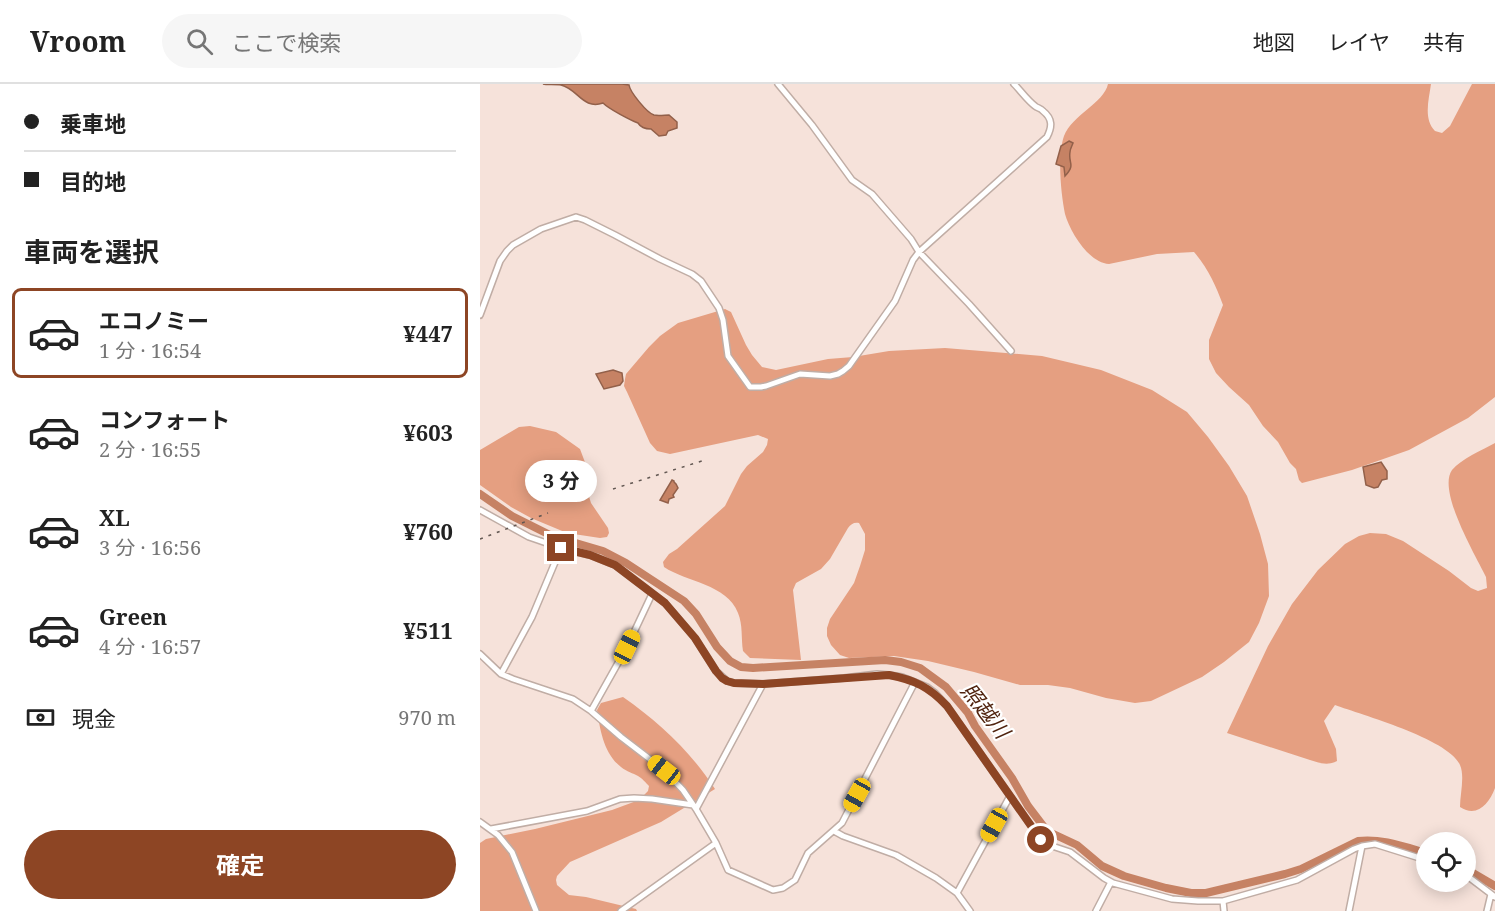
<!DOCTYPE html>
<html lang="ja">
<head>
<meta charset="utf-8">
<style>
  body { margin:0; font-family:"Noto Serif","Noto Sans JP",serif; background:#f6f6f6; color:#222; height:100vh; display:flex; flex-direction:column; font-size:22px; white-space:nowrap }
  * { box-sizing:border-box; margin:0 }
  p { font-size:20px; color:#767676 }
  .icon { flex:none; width:33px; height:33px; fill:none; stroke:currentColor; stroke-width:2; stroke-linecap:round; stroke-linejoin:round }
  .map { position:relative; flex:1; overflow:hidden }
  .sheet { display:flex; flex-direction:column; background:#fff; width:480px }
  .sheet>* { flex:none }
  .hud { display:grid; align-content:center; height:132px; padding:0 24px; background:#fff }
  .controls { position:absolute; left:936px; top:748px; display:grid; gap:12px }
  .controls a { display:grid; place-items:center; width:60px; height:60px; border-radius:50%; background:#fff; box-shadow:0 3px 15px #0003; font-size:30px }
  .end { position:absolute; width:27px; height:27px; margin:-14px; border:8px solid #8d4524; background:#fff; box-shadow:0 0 0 3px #fff }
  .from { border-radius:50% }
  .bubble { position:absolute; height:42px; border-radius:21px; background:#fff; box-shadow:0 3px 15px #0003; font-size:20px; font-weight:700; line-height:42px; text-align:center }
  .car { position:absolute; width:18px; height:36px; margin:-18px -9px; border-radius:8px; box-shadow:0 0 4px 2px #0007; background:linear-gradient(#f5c518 24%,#345 0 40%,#f5c518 0 76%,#345 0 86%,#f5c518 0) }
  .hud b { display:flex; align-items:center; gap:21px; height:57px; font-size:22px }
  .hud b+b { border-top:2px solid #e0e0e0 }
  .hud i { width:15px; height:15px; background:#222 }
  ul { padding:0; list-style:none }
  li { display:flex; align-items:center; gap:18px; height:90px; margin:0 12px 9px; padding:0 12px; border:3px solid transparent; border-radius:9px }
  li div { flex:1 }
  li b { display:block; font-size:22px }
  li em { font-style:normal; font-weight:700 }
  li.on { border-color:#8d4524 }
  li>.icon { width:54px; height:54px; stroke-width:1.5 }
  h2 { padding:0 24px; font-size:27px; line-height:72px }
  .pay { display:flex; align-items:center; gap:15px; height:66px; padding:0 24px; font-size:22px }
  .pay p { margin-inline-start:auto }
  .action { display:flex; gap:12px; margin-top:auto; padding:12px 24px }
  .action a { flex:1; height:69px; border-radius:36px; background:#8d4524; color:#fff; font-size:24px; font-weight:700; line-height:69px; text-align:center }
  header { display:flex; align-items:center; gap:36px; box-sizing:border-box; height:84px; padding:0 30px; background:#fff; border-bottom:2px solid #e0e0e0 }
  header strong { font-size:28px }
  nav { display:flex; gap:33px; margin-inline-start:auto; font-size:21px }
  .search { width:420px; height:54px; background:#f6f6f6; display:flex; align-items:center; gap:15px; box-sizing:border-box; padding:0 21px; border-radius:33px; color:#767676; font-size:22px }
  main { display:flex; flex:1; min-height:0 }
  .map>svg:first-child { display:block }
</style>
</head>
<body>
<header>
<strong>Vroom</strong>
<div class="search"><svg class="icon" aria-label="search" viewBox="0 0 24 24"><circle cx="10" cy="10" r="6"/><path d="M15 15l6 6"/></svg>ここで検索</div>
<nav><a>地図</a><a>レイヤ</a><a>共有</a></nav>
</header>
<main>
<section class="sheet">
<div class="hud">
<b><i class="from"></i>乗車地</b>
<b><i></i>目的地</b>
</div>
<h2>車両を選択</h2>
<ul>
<li class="on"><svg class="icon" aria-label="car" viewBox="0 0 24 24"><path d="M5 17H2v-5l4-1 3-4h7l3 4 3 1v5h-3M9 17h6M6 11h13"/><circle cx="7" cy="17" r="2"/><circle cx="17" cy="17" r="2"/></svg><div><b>エコノミー</b><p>1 分 · 16:54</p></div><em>¥447</em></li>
<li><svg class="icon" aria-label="car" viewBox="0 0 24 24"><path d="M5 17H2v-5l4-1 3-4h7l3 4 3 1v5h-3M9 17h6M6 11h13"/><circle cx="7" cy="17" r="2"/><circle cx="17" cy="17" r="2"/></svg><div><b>コンフォート</b><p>2 分 · 16:55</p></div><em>¥603</em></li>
<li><svg class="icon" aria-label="car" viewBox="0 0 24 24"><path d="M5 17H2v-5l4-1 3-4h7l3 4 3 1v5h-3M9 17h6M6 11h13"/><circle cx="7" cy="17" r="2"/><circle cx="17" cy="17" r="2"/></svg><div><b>XL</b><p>3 分 · 16:56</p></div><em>¥760</em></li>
<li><svg class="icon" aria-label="car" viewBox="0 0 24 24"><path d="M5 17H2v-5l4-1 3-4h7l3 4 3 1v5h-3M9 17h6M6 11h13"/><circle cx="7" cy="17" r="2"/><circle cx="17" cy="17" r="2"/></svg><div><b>Green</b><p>4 分 · 16:57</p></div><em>¥511</em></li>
</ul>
<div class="pay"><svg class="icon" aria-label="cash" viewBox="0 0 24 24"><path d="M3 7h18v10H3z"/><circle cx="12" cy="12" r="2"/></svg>現金<p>970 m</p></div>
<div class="action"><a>確定</a></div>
</section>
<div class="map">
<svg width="1015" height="827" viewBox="0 0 1015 827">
  <rect width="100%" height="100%" fill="#f6e2da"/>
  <path fill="#e59f81" d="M 628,0 L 951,0 C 949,15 943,35 955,47 L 962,49 L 970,42 L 992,0 L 1015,0 L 1015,313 L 988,334 L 929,366 L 872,386 L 822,399 L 819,396 L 816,385 L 810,379 L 798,358 L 783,342 L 769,321 L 749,303 L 736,289 L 729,275 L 729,256 L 743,221 C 736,202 728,184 714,168 L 677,170 L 629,180 C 609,179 590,148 585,130 C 581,110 577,72 584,52 C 592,31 624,19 628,0 Z
    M 245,225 L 251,228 L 266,261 L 272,271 L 282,283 L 296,286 L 348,275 L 373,273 L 409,267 L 465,264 L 562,272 L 621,286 L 672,306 L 707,328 L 728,353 L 749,382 L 767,412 L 780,450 L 788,480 L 789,512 L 779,539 L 769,558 L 744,578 L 722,593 L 671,617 L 655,619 L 626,614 L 590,604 L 568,601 L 540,601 L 494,588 L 448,577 L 414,572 L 369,574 L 360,571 L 351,561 L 347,552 L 347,544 L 350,535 L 374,499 L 380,482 L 385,466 L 385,450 L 379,439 C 374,438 371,440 368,444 L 350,475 L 341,485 L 316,499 L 313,506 L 321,576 L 270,574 L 263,567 C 261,554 263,541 258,529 C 247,500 206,498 184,483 L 183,478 L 189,470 L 197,465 L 245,422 L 261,390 L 267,382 L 283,368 L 287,361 L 288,355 L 278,351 L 190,370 L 177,367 L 170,359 L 147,308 L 144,302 L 145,295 L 146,290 L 169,263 L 180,252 L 198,239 Z
    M 50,342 L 76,348 L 100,365 L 106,381 L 107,406 L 111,419 L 128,444 L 129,449 L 127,453 L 120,454 L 87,449 L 51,434 L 31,423 L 0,401 L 0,366 L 39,343 Z
    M 1015,359 L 1015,704 C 1009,720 997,734 980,723 C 980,710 985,693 980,681 C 969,655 882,631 855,621 L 844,637 L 856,665 L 857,677 C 848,682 839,679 830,676 L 747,649 L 788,562 L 812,520 L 838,486 L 865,460 L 879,452 L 890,449 L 906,450 L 923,457 L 969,487 L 991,504 L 998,507 L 1007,504 L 1006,493 C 996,472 957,407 972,386 C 981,375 1002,366 1015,359 Z
    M 143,613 C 179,638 211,668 235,705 L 181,738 L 90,778 L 77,792 L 76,796 L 77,801 L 89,811 L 106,813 L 156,825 L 157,827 L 0,827 L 0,759 L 6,755 L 55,745 L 132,726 L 159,716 L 168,707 L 169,702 C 166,699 162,694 158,692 C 153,689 147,688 141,683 C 124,670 120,646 117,626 L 121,619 Z"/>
  <path fill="#c68264" stroke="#92604a" stroke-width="1.5" d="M 63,0 L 142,0 L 149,1 C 150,8 167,29 174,31 C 178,32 185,31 189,31 L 197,38 L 197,44 L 188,47 L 186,51 L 179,52 L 171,45 C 165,45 161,44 158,39 C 150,36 129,25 123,19 C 103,26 98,5 81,1 C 75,0 67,1 63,0 Z
    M 589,57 L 593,59 C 592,62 590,65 590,68 C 588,80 596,80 585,92 L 584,83 L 576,80 L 581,62 Z
    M 133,286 L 142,289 L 143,297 L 140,301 L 124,305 L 116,290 Z
    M 901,378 L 907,387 L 907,395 L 902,396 L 898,403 L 894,404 L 886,401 L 883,383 Z
    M 192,396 L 194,397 L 194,398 L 196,400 L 198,404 L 193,411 L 194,413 L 189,415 L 188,419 L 180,416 Z"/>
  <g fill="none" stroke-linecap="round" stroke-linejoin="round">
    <path stroke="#c68264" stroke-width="8" d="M 0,410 L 32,432 L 72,452 L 123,467 L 146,479 L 204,517 L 216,530 L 237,563 L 250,577 L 261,583 L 273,584 L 405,576 L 421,578 L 440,584 L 466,603 L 488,629 L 495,642 L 532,694 L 548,722 L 567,747 L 597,761 L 622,782 L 644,792 L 686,804 L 711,809 L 726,809 L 805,790 L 821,785 L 878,757 C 901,754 925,763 946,769
      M 986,785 L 1015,802"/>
    <g stroke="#c0ada5" stroke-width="8">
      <path id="minor" d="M 298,0 L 332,41 L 372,96 L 392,110 L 431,155 L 439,168 L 489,220 L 531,267
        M 0,231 L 20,177 L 27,167 L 33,161 L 61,145 L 96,133 L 105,136 L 135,151 L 180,175 L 212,190 L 221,197 L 239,224 L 243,236 L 248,272 L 270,303 L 281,303 L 286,302 L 320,290 L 350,292 L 358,290 L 363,287 L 369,282 L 415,217 L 433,176 L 439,168 L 567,53 C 572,43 573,35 563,27 C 561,24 557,24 555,22 C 547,16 541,7 534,0
        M 0,426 L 49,453 L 81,464 L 110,471 L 135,481 L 185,519 L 215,554 L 236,587 L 247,597 L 254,599 L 283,600 L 364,594 L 397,590 L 409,591 L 422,593 L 447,603 L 455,609 L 467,622 L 561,756 L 575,763 L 590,768 L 624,794 L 633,799 L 692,815 L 718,817 L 743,817 L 817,796 L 874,765 L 882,762 L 895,760 L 946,776
        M 0,570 L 21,590 L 33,595 L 93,615 L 111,627 L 141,653 L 184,686 L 203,706 L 216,725 L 236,759 L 248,786 L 293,806 L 303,804 L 315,796 L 328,769 L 362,739 L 435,598
        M 21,590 L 52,533 L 81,464
        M 111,627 L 147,563 L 172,510
        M 216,725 L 283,600
        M 0,738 L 18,751 L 32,768 L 56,827
        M 11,745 L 107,727 L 140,715 L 154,714 L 172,715 L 213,721
        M 354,747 L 363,752 L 416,771 L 456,794 L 477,809 L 490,827
        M 986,791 L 1015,813
        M 477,809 L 530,712
        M 743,817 L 744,827
        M 141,827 L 236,759
        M 616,827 L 631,798
        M 869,827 L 882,762
        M 1007,827 L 1011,810"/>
    </g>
    <use href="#minor" stroke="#fff" stroke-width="5"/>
    <path stroke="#625752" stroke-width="1.5" stroke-dasharray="3 6" stroke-linecap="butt" d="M 133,405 L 225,376
      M 0,455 L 68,429"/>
  </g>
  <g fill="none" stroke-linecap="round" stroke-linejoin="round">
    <path stroke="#8d4524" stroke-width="8" d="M 81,464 L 110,471 L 135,481 L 185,519 L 215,554 L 236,587 L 242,594 L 247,597 L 254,599 L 283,600 L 409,591 C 435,596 449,603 467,622 L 561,756"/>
  </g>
  <g text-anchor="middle" stroke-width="4.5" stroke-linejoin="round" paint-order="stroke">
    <g font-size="21" font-style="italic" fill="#50230e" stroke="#fff">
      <text transform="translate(505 627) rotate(52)" y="7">照越川</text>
    </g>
  </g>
</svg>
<div class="controls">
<a><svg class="icon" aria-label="locate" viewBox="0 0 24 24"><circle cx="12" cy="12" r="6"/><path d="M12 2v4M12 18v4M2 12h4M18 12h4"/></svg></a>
</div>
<i class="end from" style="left:561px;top:756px"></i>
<i class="end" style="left:81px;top:464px"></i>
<div class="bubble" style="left:45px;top:376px;width:72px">3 分</div>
<i class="car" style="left:147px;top:563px;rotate:26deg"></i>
<i class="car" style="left:184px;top:686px;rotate:308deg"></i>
<i class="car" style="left:377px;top:711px;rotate:209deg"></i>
<i class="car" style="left:514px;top:741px;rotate:209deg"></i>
</div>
</main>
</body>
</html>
